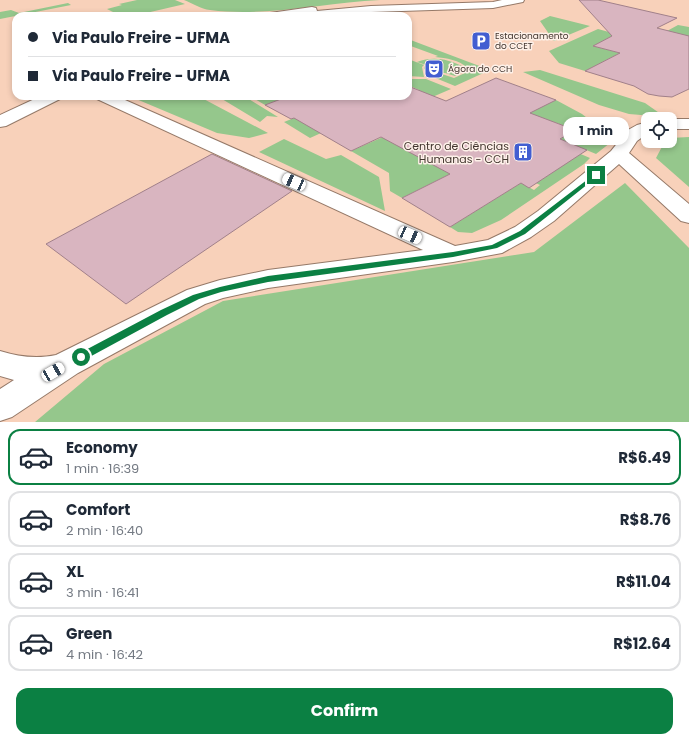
<!DOCTYPE html>
<html lang="en">
<head>
<meta charset="utf-8">
<style>
  body { margin:0; font-family:Poppins,sans-serif; background:#f6f6f7; color:#1f2937; height:100vh; display:flex; flex-direction:column; font-size:15px; white-space:nowrap }
  * { box-sizing:border-box; margin:0 }
  p { font-size:13px; color:#747a83 }
  .icon { flex:none; width:22px; height:22px; fill:none; stroke:currentColor; stroke-width:2; stroke-linecap:round; stroke-linejoin:round }
  .map { position:relative; height:422px; overflow:hidden }
  .drawer { display:flex; flex-direction:column; background:#fff; flex:1 }
  .drawer>* { flex:none }
  .banner { position:absolute; left:12px; top:12px; width:400px; height:88px; border-radius:12px; box-shadow:0 2px 6px #0003; display:grid; align-content:center; height:88px; padding:0 16px; background:#fff }
  .fabs { position:absolute; left:641px; top:112px; display:grid; gap:8px }
  .fabs a { display:grid; place-items:center; width:36px; height:36px; border-radius:8px; background:#fff; box-shadow:0 2px 6px #0003; font-size:20px }
  .end { position:absolute; width:18px; height:18px; margin:-9px; border:5px solid #0b8043; background:#fff; box-shadow:0 0 0 2px #fff }
  .from { border-radius:50% }
  .bubble { position:absolute; height:28px; border-radius:12px; background:#fff; box-shadow:0 2px 6px #0003; font-size:13px; font-weight:700; line-height:28px; text-align:center }
  .car { position:absolute; width:12px; height:24px; margin:-12px -6px; border-radius:5px; box-shadow:0 0 3px 1px #0007; background:linear-gradient(#fff 24%,#345 0 40%,#fff 0 76%,#345 0 86%,#fff 0) }
  .banner b { display:flex; align-items:center; gap:14px; height:38px; font-size:15px }
  .banner b+b { border-top:1px solid #e0e1e3 }
  .banner i { width:10px; height:10px; background:#1f2937 }
  ul { padding:7px 0 0; list-style:none }
  li { display:flex; align-items:center; gap:12px; height:56px; margin:0 8px 6px; padding:0 8px; border:2px solid #e0e1e3; border-radius:12px }
  li div { flex:1 }
  li b { display:block; font-size:15px }
  li em { font-style:normal; font-weight:700 }
  li.current { border-color:#0b8043 }
  li>.icon { width:36px; height:36px; stroke-width:1.5 }
  .primary-button { display:flex; gap:8px; margin-top:auto; padding:8px 16px }
  .primary-button a { flex:1; height:46px; border-radius:12px; background:#0b8043; color:#fff; font-size:16px; font-weight:700; line-height:46px; text-align:center }
  .map>svg:first-child { display:block }
</style>
</head>
<body>
<div class="map">
<svg width="689" height="422" viewBox="0 0 689 422">
  <rect width="100%" height="100%" fill="#fbe1d2"/>
  <path fill="#f8d1ba" fill-rule="evenodd" d="M 0,0 L 689,0 L 689,422 L 0,422 ZM 16,16 L 408,16 L 408,96 L 16,96 ZM 648,119 L 670,119 L 670,141 L 648,141 Z"/>
  <path fill="#95c78c" d="M 137,0 L 175,0 L 185,4 L 133,16 L 121,16 L 107,9 L 122,5 L 119,4 Z
    M 184,0 L 380,0 C 324,3 266,17 210,10 C 201,9 192,3 184,0 Z
    M 68,3 L 71,5 L 0,19 L 0,12 L 11,10 L 19,13 Z
    M 550,16 L 590,26 L 554,41 L 540,21 Z
    M 678,25 L 689,27 L 689,62 L 667,31 Z
    M 598,29 L 616,34 L 593,46 L 620,53 L 585,71 L 559,63 L 549,51 Z
    M 408,39 L 490,70 L 455,86 L 433,77 L 435,73 L 424,69 L 424,67 L 426,65 L 417,62 C 433,56 447,59 462,66 L 463,70 L 461,73 L 455,76 L 445,73 L 439,73 L 454,78 L 465,73 L 467,68 C 460,60 446,58 435,57 L 438,56 L 408,45 Z
    M 408,59 L 424,65 L 422,67 L 424,77 L 408,76 Z
    M 540,70 L 645,103 L 665,117 L 629,114 L 599,105 L 523,72 Z
    M 408,79 L 426,79 L 451,89 L 423,101 L 408,95 L 419,90 L 408,85 Z
    M 129,96 L 198,96 L 268,133 L 249,138 L 217,133 Z
    M 217,96 L 244,96 L 278,117 L 267,116 L 260,122 Z
    M 250,96 L 289,96 L 265,105 Z
    M 556,100 L 582,114 L 605,132 L 610,143 L 596,154 L 560,139 L 575,130 L 554,122 L 546,126 L 489,119 L 549,103 Z
    M 314,110 L 341,124 L 310,138 L 284,122 Z
    M 392,133 L 450,174 L 402,198 L 390,191 L 389,173 L 351,151 Z
    M 689,137 L 689,187 L 656,158 L 665,141 L 670,141 L 670,138 Z
    M 284,139 L 326,159 L 341,155 L 379,177 L 385,211 L 259,152 Z
    M 569,149 L 590,158 L 584,164 L 501,220 L 472,233 L 458,232 L 450,227 L 521,183 L 534,190 L 540,185 L 525,178 L 541,180 L 556,170 Z
    M 625,183 L 689,248 L 689,422 L 35,422 L 104,364 L 223,301 L 534,252 Z"/>
  <path fill="#d9b5c0" stroke="#a1808a" d="M 579,0 L 598,0 L 677,18 L 657,28 L 689,36 L 689,89 L 672,97 L 659,96 L 648,94 L 634,86 L 585,71 L 620,53 L 593,46 L 612,36 Z
    M 496,78 L 556,100 L 530,113 L 575,130 L 560,139 L 587,150 L 529,188 L 521,183 L 450,227 L 402,198 L 450,174 L 381,137 L 351,151 L 294,118 L 291,119 L 265,105 L 289,96 L 408,96 L 408,86 L 446,101 Z
    M 212,154 L 292,191 L 126,304 L 46,244 Z"/>
  <g fill="none" stroke-linecap="round" stroke-linejoin="round">
    <g stroke="#957968" stroke-width="2">
      <path id="minor" d="M 502,0 L 524,0 L 523,2 L 493,8 L 371,12 L 334,16 L 264,16 L 266,14 L 270,13 L 312,7 L 316,8 L 317,11 L 371,6 L 493,2 Z
        M 41,96 L 62,96 L 60,99 L 6,126 L 0,127 L 0,115 Z
        M 95,96 L 116,96 L 455,246 L 488,240 L 515,227 L 538,211 L 611,151 L 628,130 L 637,125 L 648,122 L 648,133 L 637,141 L 629,153 L 689,204 L 689,223 L 681,221 L 619,164 L 554,221 L 531,237 L 502,253 L 453,262 L 268,288 L 223,298 L 205,304 L 78,373 L 12,417 L 0,421 L 0,389 L 14,380 L 0,376 L 0,351 C 19,357 37,359 56,355 L 187,290 L 220,280 L 268,270 L 423,250 L 97,99 Z
        M 669,119 L 689,119 L 689,129 L 670,129 Z"/>
    </g>
    <use href="#minor" fill="#fff" fill-rule="evenodd"/>
  </g>
  <path fill="#0b8043" d="M 596,173 L 598,174 L 598,176 L 525,234 L 497,248 L 453,257 L 268,282 L 221,292 L 199,299 L 167,315 L 84,360 L 81,361 L 76,357 L 78,354 L 161,310 L 193,295 L 220,287 L 268,276 L 453,252 L 492,245 L 520,231 Z"/>
  <defs>
    <g id="parking-square" transform="scale(1)"><rect x="-9" y="-9" width="18" height="18" rx="4" fill="#425ed1" stroke="#fef1e9"/><path d="M-3.5-5.5H1a3.5 3.5 0 0 1 0 7H-1V5.5H-3.5ZM-1-3.4V-.6H.8a1.4 1.4 0 0 0 0-2.8Z" fill="#fff"/></g>
    <g id="theatre-square" transform="scale(1)"><rect x="-9" y="-9" width="18" height="18" rx="4" fill="#425ed1" stroke="#fef1e9"/><path d="M-5-5.5Q0-4 5-5.5V0Q5 5 0 6Q-5 5-5 0ZM-3.3-2.5H-1v1.5H-3.3ZM1-2.5H3.3v1.5H1ZM-2.8 1Q0 5.5 2.8 1Z" fill="#fff"/></g>
    <g id="building-square" transform="scale(1)"><rect x="-9" y="-9" width="18" height="18" rx="4" fill="#425ed1" stroke="#fef1e9"/><path d="M-4-6H4V6H1V3H-1V6H-4ZM-2.5-4.3h1.7v1.8h-1.7ZM.8-4.3h1.7v1.8H.8ZM-2.5-1h1.7V.8h-1.7ZM.8-1h1.7V.8H.8Z" fill="#fff"/></g>
  </defs>
  <g fill-rule="evenodd">
    <use href="#parking-square" x="481" y="41"/>
    <use href="#theatre-square" x="434" y="69"/>
    <use href="#building-square" x="523" y="152"/>
  </g>
  <g text-anchor="middle" stroke-width="3" stroke-linejoin="round" paint-order="stroke">
    <g font-size="9" fill="#43362f" stroke="#fef1e9" text-anchor="start">
      <text x="495" y="39">Estacionamento<tspan x="495" dy="10">do CCET</tspan></text>
      <text x="448" y="72">Ágora do CCH</text>
    </g>
    <g font-size="11" fill="#43362f" stroke="#fef1e9" text-anchor="end">
      <text x="509" y="150">Centro de Ciências<tspan x="509" dy="13">Humanas - CCH</tspan></text>
    </g>
  </g>
</svg>
<div class="fabs">
<a><svg class="icon" aria-label="locate" viewBox="0 0 24 24"><circle cx="12" cy="12" r="6"/><path d="M12 2v4M12 18v4M2 12h4M18 12h4"/></svg></a>
</div>
<i class="end from" style="left:81px;top:357px"></i>
<i class="end" style="left:596px;top:175px"></i>
<div class="bubble" style="left:563px;top:117px;width:66px">1 min</div>
<i class="car" style="left:294px;top:182px;rotate:294deg"></i>
<i class="car" style="left:410px;top:235px;rotate:114deg"></i>
<i class="car" style="left:53px;top:372px;rotate:60deg"></i>
<div class="banner">
<b><i class="from"></i>Via Paulo Freire - UFMA</b>
<b><i></i>Via Paulo Freire - UFMA</b>
</div>
</div>
<section class="drawer">
<ul>
<li class="current"><svg class="icon" aria-label="car" viewBox="0 0 24 24"><path d="M5 17H2v-5l4-1 3-4h7l3 4 3 1v5h-3M9 17h6M6 11h13"/><circle cx="7" cy="17" r="2"/><circle cx="17" cy="17" r="2"/></svg><div><b>Economy</b><p>1 min · 16:39</p></div><em>R$6.49</em></li>
<li><svg class="icon" aria-label="car" viewBox="0 0 24 24"><path d="M5 17H2v-5l4-1 3-4h7l3 4 3 1v5h-3M9 17h6M6 11h13"/><circle cx="7" cy="17" r="2"/><circle cx="17" cy="17" r="2"/></svg><div><b>Comfort</b><p>2 min · 16:40</p></div><em>R$8.76</em></li>
<li><svg class="icon" aria-label="car" viewBox="0 0 24 24"><path d="M5 17H2v-5l4-1 3-4h7l3 4 3 1v5h-3M9 17h6M6 11h13"/><circle cx="7" cy="17" r="2"/><circle cx="17" cy="17" r="2"/></svg><div><b>XL</b><p>3 min · 16:41</p></div><em>R$11.04</em></li>
<li><svg class="icon" aria-label="car" viewBox="0 0 24 24"><path d="M5 17H2v-5l4-1 3-4h7l3 4 3 1v5h-3M9 17h6M6 11h13"/><circle cx="7" cy="17" r="2"/><circle cx="17" cy="17" r="2"/></svg><div><b>Green</b><p>4 min · 16:42</p></div><em>R$12.64</em></li>
</ul>
<div class="primary-button"><a>Confirm</a></div>
</section>
</body>
</html>
